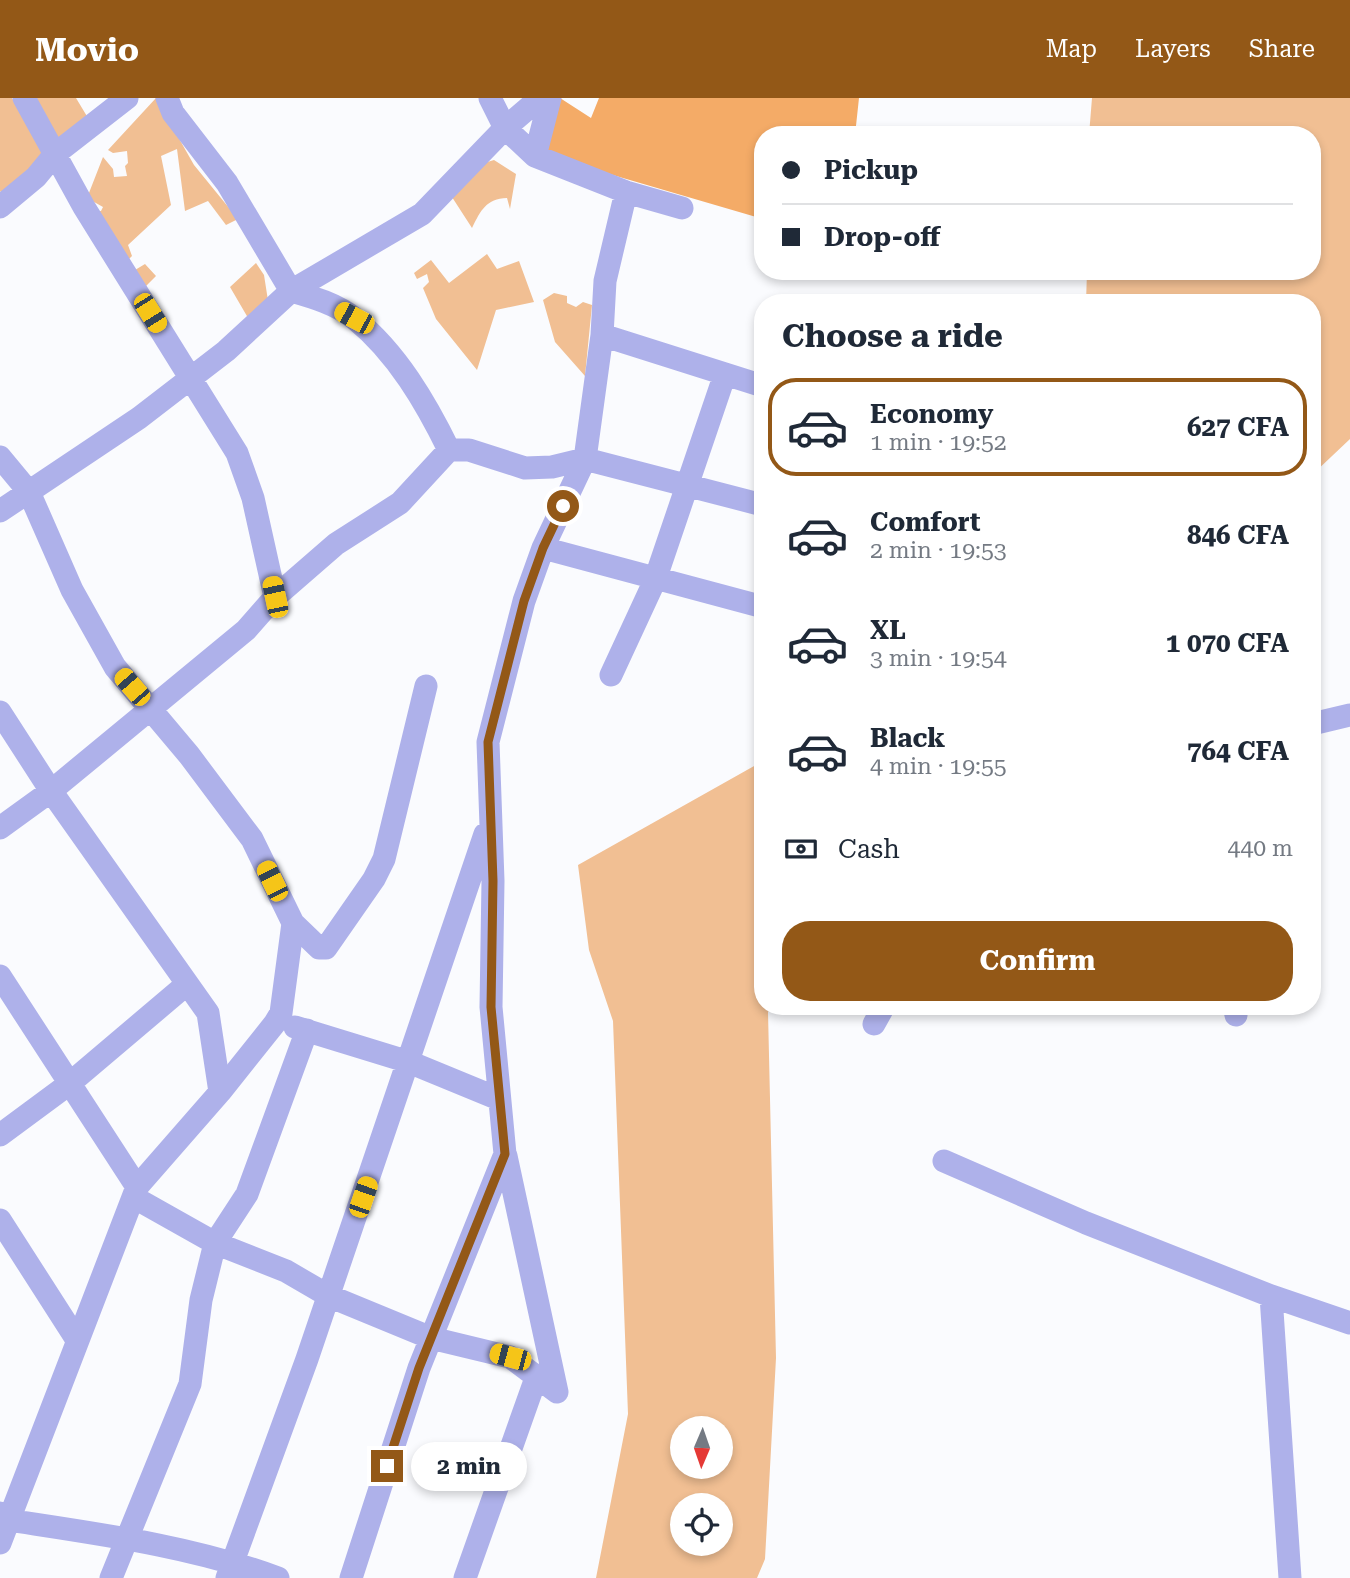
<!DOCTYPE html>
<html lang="en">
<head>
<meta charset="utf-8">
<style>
  body { margin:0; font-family:"Roboto Serif",serif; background:#f6f6f7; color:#1f2937; height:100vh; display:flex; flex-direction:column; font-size:26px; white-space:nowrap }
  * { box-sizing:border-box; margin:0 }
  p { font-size:23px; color:#747a83 }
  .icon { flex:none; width:38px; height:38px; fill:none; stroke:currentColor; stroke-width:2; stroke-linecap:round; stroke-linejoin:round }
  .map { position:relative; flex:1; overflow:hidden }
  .drawer { position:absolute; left:754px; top:196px; width:567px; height:721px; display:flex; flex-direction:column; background:#fff; border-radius:28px; box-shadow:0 4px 10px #0003 }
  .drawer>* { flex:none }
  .top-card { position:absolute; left:754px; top:28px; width:567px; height:154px; border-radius:28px; box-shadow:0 4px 10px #0003; display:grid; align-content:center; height:154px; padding:0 28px; background:#fff }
  .needle { width:46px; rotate:182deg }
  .controls { position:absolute; left:670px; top:1318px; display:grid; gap:14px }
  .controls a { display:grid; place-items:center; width:63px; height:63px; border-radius:50%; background:#fff; box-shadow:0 4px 10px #0003; font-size:35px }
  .end { position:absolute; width:32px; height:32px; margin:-16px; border:9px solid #935817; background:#fff; box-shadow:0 0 0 4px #fff }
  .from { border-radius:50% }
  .bubble { position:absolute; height:49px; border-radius:24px; background:#fff; box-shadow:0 4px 10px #0003; font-size:23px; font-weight:700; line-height:49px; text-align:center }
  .car { position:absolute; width:21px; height:42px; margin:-21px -10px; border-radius:9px; box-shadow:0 0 5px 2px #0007; background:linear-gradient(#f5c518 24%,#345 0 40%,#f5c518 0 76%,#345 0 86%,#f5c518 0) }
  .top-card b { display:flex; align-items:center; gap:24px; height:66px; font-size:26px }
  .top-card b+b { border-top:2px solid #e0e1e3 }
  .top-card i { width:18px; height:18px; background:#1f2937 }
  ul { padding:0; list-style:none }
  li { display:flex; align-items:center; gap:21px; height:98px; margin:0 14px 10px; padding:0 14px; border:4px solid transparent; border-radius:28px }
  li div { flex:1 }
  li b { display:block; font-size:26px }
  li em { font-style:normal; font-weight:700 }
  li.current { border-color:#935817 }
  li>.icon { width:63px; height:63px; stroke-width:1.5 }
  h2 { padding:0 28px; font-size:32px; line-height:84px }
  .pay { display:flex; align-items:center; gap:18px; height:77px; padding:0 28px; font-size:26px }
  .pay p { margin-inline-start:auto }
  .cta { display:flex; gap:14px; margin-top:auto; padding:14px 28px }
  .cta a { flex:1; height:80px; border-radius:28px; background:#935817; color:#fff; font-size:28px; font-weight:700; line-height:80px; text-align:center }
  header { display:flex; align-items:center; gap:42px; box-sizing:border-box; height:98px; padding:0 35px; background:#935817; color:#fff }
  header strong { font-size:33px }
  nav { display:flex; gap:38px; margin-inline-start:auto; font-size:24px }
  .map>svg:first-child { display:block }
</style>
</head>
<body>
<header>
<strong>Movio</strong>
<nav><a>Map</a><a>Layers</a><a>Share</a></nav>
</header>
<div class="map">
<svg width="1350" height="1480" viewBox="0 0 1350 1480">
  <rect width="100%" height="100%" fill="#fafbfe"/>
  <path fill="#f1bf93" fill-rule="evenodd" d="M 0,0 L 12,0 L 46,58 L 3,97 L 0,93 Z
    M 29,0 L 76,0 L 88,20 L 55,49 Z
    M 156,0 L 194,67 L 238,121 L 226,127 L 208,103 L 185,113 L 177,51 L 161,58 L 171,107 L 128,147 L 132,158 L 128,162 L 135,172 L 145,166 L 156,178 L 141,193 L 88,113 L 101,113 L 103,109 L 87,100 L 103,59 L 113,71 L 114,79 L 127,78 L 125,68 L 128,65 L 127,53 L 113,55 L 108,52 Z
    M 1092,0 L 1350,0 L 1350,341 L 1313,376 L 1312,205 L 1086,205 L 1087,173 L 1312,173 L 1312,37 L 1089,37 Z
    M 494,62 L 516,76 L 510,111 L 507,100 C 486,101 481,112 472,130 L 450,96 L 474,68 Z
    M 487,156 L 497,171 L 519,163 L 534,204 L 496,212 L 477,272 L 436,221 L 423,190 L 429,184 L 427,176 L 417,181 L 414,175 L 431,162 L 449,185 Z
    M 256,165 L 264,177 L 269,209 L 251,225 L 230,189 Z
    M 554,195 L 567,198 L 567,205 L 576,209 L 583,204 L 592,207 L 585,278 L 555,244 L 543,202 Z
    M 763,663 L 763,908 L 772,908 L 768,914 L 776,1260 L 765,1461 L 757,1480 L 596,1480 L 628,1316 L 613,923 L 589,852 L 578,767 ZM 682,1330 L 721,1330 L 721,1368 L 682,1368 ZM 682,1407 L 721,1407 L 721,1446 L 682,1446 Z"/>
  <path fill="#f4ab67" d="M 560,0 L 591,20 L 599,0 L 859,0 L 855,37 L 763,37 L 763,121 L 541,56 Z"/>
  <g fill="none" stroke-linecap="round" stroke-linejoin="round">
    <path stroke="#aeb1ea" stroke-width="23" d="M 24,0 L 84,109 L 237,355 L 253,400 L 275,499
      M 167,0 L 173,15 L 227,85 L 291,193 C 312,199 337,206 355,221 C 397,255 426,305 449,352
      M 490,0 L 505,30 L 535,58 L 626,94 L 682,110
      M 535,58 L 550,0
      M 0,109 L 36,79 L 55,56 L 127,0
      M 602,237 L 763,288
      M 0,359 L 29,394 L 72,492 L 115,569 L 189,657 L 252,741 L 293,825 L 281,915 L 275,925 L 220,994 L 137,1089
      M 0,413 L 139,320 L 226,253 L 291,193 L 422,116 L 505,30 L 540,0
      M 543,450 L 763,509
      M 611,577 L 655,482 L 725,276
      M 0,614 L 51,693 L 208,915 L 220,994
      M 1312,626 L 1350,617
      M 0,730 L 51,693 L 246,532 L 275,499 L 336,446 L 400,405 L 449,352 L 469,352 L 525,370 L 552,369 L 585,361 L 763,407
      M 293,825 L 319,850 L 326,850 L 374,781 L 384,761 L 426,588
      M 0,878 L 137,1089 L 0,1445
      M 1234,908 L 1236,917
      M 874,926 L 884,908
      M 295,929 L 409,964 L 499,1001
      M 307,932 L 247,1096 L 215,1145 L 286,1173 L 329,1198 L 431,1240 L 510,1259 L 557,1294
      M 0,1037 L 69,986 L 187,886
      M 506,1058 L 557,1294
      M 944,1063 L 1086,1125 L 1271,1198 L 1350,1225
      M 0,1122 L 77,1242
      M 1271,1198 L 1290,1480
      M 0,1415 L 8,1422 C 99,1436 192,1448 278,1480
      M 111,1480 L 190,1286 L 201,1202 L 215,1145 L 135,1100
      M 227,1480 L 307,1261 L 485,736
      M 351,1480 L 419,1270 L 505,1056 L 491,909 L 493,783 L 488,644 L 524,503 L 543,450 L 585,361 L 602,237 L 605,183 L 626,94
      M 465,1480 L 537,1277"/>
  </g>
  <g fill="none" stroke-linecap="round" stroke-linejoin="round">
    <path stroke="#935817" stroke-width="9" d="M 387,1368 L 419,1270 L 505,1056 L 491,909 L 493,783 L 488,644 L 524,503 L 543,450 L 563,408"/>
  </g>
</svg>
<div class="controls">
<a><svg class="needle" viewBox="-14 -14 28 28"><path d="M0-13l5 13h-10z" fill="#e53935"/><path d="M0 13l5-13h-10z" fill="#747a83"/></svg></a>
<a><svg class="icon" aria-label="locate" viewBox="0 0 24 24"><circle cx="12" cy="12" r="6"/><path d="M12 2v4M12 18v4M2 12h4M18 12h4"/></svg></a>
</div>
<i class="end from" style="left:563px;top:408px"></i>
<i class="end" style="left:387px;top:1368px"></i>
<div class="bubble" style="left:411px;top:1344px;width:116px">2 min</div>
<i class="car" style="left:150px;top:215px;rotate:148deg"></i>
<i class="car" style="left:354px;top:220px;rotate:298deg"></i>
<i class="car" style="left:275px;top:499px;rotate:348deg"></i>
<i class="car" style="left:132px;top:589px;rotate:319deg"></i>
<i class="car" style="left:272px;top:783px;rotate:334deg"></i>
<i class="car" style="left:363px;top:1099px;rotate:19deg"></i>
<i class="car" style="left:510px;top:1259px;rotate:285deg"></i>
<div class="top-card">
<b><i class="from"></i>Pickup</b>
<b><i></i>Drop-off</b>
</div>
<section class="drawer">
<h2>Choose a ride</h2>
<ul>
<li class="current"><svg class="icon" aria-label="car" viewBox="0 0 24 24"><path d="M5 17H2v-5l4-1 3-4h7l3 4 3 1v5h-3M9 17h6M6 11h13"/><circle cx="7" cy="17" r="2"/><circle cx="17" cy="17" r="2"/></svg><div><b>Economy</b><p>1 min · 19:52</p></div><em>627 CFA</em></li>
<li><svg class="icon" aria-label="car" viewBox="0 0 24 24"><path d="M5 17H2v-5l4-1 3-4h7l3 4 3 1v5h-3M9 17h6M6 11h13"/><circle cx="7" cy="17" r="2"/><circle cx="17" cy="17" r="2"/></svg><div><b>Comfort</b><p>2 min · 19:53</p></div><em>846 CFA</em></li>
<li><svg class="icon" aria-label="car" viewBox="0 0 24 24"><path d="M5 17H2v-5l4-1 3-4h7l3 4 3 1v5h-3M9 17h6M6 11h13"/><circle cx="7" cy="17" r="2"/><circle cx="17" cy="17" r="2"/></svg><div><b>XL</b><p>3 min · 19:54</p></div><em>1 070 CFA</em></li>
<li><svg class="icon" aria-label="car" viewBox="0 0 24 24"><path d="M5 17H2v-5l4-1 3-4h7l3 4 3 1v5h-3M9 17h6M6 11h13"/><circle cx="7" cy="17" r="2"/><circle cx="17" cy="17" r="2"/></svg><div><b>Black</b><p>4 min · 19:55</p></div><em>764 CFA</em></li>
</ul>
<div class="pay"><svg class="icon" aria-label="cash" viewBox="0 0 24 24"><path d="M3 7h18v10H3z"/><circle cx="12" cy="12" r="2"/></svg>Cash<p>440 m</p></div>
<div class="cta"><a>Confirm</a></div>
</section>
</div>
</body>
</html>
